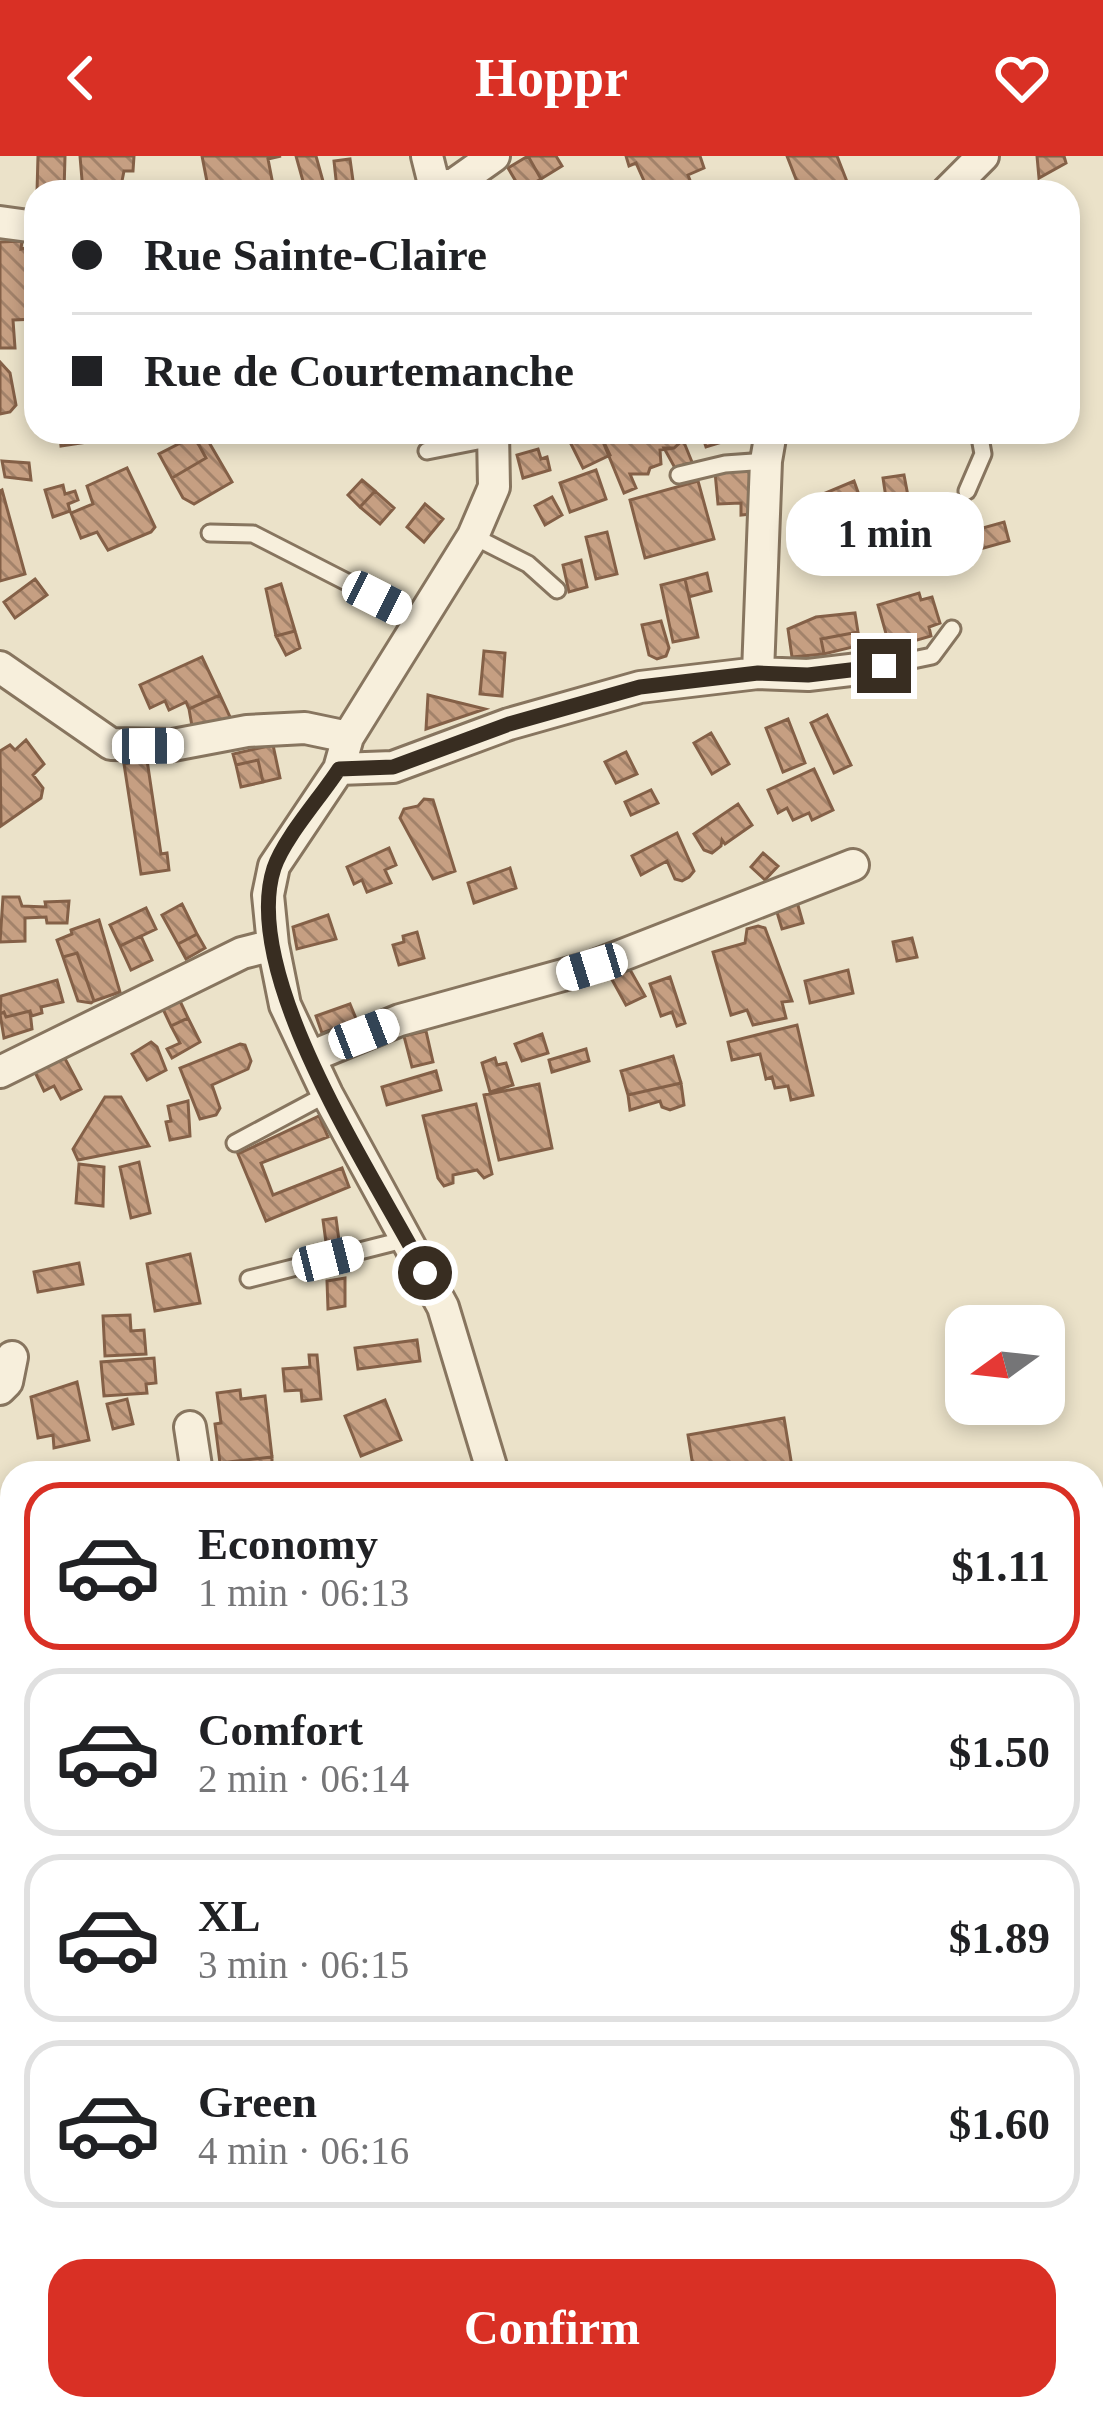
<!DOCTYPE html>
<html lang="en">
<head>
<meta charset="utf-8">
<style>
  body { margin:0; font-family:Georgia,serif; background:#f2f2f2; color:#202124; height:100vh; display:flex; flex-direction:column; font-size:45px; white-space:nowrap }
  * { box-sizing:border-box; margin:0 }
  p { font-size:39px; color:#757577 }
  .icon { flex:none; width:66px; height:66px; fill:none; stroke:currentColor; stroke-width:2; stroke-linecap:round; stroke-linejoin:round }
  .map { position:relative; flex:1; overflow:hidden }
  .panel { position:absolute; left:0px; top:1305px; width:1104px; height:960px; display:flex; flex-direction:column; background:#fff; border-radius:36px 36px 0 0; box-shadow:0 6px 18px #0003 }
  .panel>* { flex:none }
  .top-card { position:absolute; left:24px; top:24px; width:1056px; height:264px; border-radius:36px; box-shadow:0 6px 18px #0003; display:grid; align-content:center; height:264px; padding:0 48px; background:#fff }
  .needle { width:78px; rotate:255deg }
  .controls { position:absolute; left:945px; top:1149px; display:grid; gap:24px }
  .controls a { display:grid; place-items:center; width:120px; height:120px; border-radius:24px; background:#fff; box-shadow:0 6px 18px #0003; font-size:60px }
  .end { position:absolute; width:54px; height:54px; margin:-27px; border:15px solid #382d21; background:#fff; box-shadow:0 0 0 6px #fff }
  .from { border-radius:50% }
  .bubble { position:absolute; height:84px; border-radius:36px; background:#fff; box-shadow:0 6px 18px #0003; font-size:39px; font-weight:600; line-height:84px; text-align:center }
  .car { position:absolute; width:36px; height:72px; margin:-36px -18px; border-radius:15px; box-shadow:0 0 9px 3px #0007; background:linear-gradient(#fff 24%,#345 0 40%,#fff 0 76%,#345 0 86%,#fff 0) }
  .top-card b { display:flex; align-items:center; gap:42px; height:114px; font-size:45px }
  .top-card b+b { border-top:3px solid #e0e0e0 }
  .top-card i { width:30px; height:30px; background:#202124 }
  ul { padding:21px 0 0; list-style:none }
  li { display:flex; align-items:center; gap:36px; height:168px; margin:0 24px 18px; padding:0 24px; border:6px solid #e0e0e0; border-radius:36px }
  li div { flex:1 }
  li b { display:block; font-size:45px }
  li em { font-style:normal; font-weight:600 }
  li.on { border-color:#d93025 }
  li>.icon { width:108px; height:108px; stroke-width:1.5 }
  .cta { display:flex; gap:24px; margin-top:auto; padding:24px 48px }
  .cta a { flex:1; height:138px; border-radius:36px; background:#d93025; color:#fff; font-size:48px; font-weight:600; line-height:138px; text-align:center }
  header { display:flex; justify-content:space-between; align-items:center; height:156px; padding:0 48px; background:#d93025; color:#fff; font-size:54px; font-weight:600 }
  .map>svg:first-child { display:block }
</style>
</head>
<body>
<header><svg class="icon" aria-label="back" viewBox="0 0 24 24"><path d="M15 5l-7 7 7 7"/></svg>Hoppr<svg class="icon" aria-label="heart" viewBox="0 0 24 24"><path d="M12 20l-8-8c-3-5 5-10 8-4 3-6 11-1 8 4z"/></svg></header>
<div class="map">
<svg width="1103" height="2265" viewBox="0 0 1103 2265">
  <defs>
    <pattern id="building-back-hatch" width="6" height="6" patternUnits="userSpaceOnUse" patternTransform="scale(3)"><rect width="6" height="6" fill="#c69f82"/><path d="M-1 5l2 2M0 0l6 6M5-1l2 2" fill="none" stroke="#a2826a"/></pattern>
  </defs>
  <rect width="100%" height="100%" fill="#ebe2c9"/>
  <path fill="url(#building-back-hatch)" stroke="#846047" stroke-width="3" d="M 38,0 L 65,0 L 64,36 L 37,36 Z
    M 80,0 L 134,0 L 133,15 L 124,15 L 122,25 L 112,29 L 114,36 L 83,36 Z
    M 202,0 L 281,0 L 268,3 L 274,34 L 209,36 Z
    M 296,0 L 316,0 L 326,36 L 306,36 Z
    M 528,0 L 556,0 L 562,10 L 541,23 Z
    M 528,0 L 541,23 L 521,34 L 508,12 Z
    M 626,0 L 700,0 L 704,12 L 688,19 L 691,27 L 667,35 L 649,36 L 636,7 L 629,10 Z
    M 787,0 L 837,0 L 851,36 L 801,36 Z
    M 1037,0 L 1064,0 L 1066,7 L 1039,22 Z
    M 350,3 L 354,32 L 337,33 L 334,5 Z
    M 22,85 L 21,93 L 36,90 L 36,163 L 13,164 L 15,192 L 0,192 L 0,86 Z
    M 0,206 L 10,217 L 16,249 L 10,256 L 0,258 Z
    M 93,276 L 94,285 L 61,290 L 60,280 Z
    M 203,276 L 232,326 L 194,348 L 183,342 L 172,322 L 206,302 L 194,280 Z
    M 565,276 L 599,276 L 610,299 L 583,312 Z
    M 599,276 L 679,276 L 683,284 L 674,292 L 660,294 L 661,308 L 650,312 L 648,318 L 630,318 L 636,332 L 624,337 Z
    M 701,276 L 752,276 L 752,277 L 706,291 Z
    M 194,280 L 206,302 L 172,322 L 159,298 Z
    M 683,284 L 692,306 L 675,312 L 664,292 L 674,292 Z
    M 538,293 L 541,303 L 547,301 L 550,314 L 523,322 L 517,299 Z
    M 2,305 L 29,307 L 31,324 L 5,321 Z
    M 127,312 L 155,371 L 151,376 L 108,394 L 97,376 L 81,382 L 71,357 L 93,348 L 87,330 Z
    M 749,313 L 752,358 L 741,359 L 741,347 L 718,348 L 715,316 Z
    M 596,314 L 606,343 L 570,356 L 560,327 Z
    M 904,319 L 908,340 L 886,342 L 883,322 Z
    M 362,324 L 375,335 L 360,351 L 348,339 Z
    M 698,325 L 714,383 L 645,402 L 630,344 Z
    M 854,325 L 859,339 L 829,351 L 823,338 Z
    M 63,329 L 65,338 L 75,335 L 78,344 L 68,348 L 70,355 L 53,361 L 45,334 Z
    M 2,334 L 25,418 L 0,425 L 0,335 Z
    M 375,335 L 394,352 L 380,368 L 360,351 Z
    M 552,341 L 562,359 L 545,369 L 535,350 Z
    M 425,348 L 443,363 L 424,386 L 407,371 Z
    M 1004,366 L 1009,385 L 966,397 L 961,378 Z
    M 607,376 L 617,418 L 596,423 L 586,381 Z
    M 581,404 L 587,431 L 569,436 L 563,409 Z
    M 707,417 L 711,435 L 689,441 L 685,423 Z
    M 35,423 L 47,439 L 15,462 L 4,446 Z
    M 685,423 L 698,481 L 673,486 L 661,429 Z
    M 281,428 L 295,475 L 276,480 L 266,433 Z
    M 919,437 L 921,444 L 932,441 L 940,467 L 929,471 L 931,480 L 890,492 L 878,449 Z
    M 855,457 L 858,476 L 821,483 L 824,498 L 792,501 L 788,473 L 816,461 Z
    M 661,465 L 669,492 L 666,500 L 657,503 L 649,499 L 642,469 Z
    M 295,475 L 300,492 L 286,499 L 276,480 Z
    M 858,476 L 861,489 L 824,498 L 821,483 Z
    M 484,495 L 505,497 L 502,540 L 480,538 Z
    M 202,501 L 220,539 L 189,553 L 186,546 L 169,554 L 165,545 L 150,552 L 140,529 Z
    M 220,539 L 231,563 L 192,570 L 189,553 Z
    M 428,539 L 485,553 L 426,573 Z
    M 827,559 L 851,609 L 834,617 L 811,567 Z
    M 788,563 L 805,607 L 783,616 L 766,572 Z
    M 711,577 L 729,608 L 712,618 L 694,587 Z
    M 26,584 L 44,608 L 33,619 L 43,632 L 41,642 L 1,670 L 0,595 L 10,589 L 15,594 Z
    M 273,589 L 280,622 L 263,626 L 258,604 L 236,609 L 233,598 Z
    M 626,596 L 637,618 L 616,627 L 605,606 Z
    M 147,604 L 161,698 L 167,697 L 169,714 L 141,718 L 124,608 Z
    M 258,604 L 263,626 L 241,631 L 236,609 Z
    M 814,613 L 833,654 L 812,664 L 809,657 L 793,664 L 787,652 L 778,657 L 768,634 Z
    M 651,634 L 658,647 L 631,659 L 625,646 Z
    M 424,643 L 433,644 L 455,715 L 433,723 L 400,662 L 404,653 L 418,650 Z
    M 738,648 L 752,669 L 725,688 L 722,684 L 721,690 L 712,697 L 704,694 L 694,678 Z
    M 677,677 L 694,715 L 689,721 L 682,725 L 675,723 L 667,705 L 641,719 L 632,700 Z
    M 389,692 L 396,709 L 385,714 L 391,727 L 367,736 L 362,724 L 354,728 L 347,711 Z
    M 763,697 L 778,710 L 765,724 L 751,711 Z
    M 510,712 L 516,732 L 474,747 L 468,727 Z
    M 3,741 L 19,741 L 22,750 L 46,751 L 45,746 L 69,745 L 67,767 L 47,767 L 46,761 L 25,762 L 25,785 L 0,786 Z
    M 797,746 L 803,767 L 782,773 L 776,753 Z
    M 182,748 L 197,778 L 178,788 L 162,759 Z
    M 146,752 L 156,773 L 120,790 L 110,769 Z
    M 328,759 L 336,783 L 297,793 L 293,771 Z
    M 99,764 L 120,836 L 94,845 L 77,797 L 63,801 L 57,784 L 72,778 L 71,774 Z
    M 758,770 L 765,772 L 792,845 L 782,846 L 786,862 L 753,869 L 747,854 L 731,859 L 713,796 L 745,787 L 747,773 Z
    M 417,776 L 424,802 L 399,809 L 393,789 L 404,786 L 403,780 Z
    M 197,778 L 205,792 L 186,803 L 178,788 Z
    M 141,780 L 152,804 L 131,814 L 120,790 Z
    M 912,782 L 917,801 L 897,805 L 893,786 Z
    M 77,797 L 94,845 L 91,847 L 78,845 L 63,801 Z
    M 629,812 L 645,840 L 626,849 L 610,820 Z
    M 848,814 L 853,837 L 810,847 L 805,825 Z
    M 670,821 L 685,867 L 677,870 L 672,856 L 661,860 L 650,828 Z
    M 57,824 L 63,846 L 41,851 L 42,857 L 32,860 L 30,855 L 6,861 L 4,856 L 0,858 L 1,840 Z
    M 179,843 L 188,862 L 171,870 L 162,851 Z
    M 350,848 L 357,865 L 322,877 L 316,860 Z
    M 30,855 L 32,873 L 4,882 L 0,858 L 4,856 L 6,861 Z
    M 188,862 L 200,886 L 172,902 L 167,893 L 180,887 L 171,870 Z
    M 797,869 L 813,939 L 791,944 L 788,930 L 775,932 L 772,921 L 766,923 L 760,898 L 732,904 L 728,886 Z
    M 426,875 L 433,906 L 412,911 L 404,880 Z
    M 542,878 L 548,897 L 522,905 L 515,888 Z
    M 151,886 L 157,891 L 166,914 L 147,924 L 132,898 Z
    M 240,888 L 245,889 L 251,905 L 248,913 L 212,929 L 220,952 L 216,959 L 200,963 L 180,912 Z
    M 586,893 L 589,905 L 552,916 L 549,904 Z
    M 61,895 L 81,933 L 61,943 L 54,930 L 44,935 L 32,910 Z
    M 673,900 L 681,927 L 628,939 L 621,915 Z
    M 495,902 L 497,909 L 506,907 L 513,929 L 490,936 L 482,907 Z
    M 436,915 L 441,934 L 387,949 L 382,931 Z
    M 681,927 L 684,949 L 670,954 L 662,951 L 660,945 L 630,954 L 628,939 Z
    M 539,928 L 552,992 L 499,1004 L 484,939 Z
    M 105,941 L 121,941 L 149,990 L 78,1004 L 73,993 Z
    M 188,945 L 190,980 L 170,984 L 166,966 L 171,965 L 168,950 Z
    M 476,948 L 492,1018 L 484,1022 L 477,1014 L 453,1019 L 453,1027 L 444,1030 L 438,1022 L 423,960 Z
    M 319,960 L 328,981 L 261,1007 L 273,1039 L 342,1012 L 349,1031 L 266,1065 L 238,998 Z
    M 139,1006 L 150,1057 L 131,1062 L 120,1011 Z
    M 79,1008 L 104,1011 L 103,1050 L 76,1047 Z
    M 336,1062 L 340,1092 L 327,1094 L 323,1064 Z
    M 190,1098 L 200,1147 L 155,1155 L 147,1108 Z
    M 79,1107 L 83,1128 L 38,1136 L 34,1116 Z
    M 345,1122 L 345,1150 L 328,1153 L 327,1125 Z
    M 130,1159 L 131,1175 L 144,1174 L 146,1198 L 105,1200 L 103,1160 Z
    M 417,1184 L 420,1205 L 358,1213 L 355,1192 Z
    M 309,1199 L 317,1199 L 321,1243 L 302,1245 L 301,1234 L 285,1235 L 283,1213 L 310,1211 Z
    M 154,1202 L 156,1227 L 146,1228 L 147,1237 L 104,1240 L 101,1206 Z
    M 77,1226 L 89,1284 L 54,1292 L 53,1279 L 38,1282 L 31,1241 Z
    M 240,1234 L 241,1243 L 265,1240 L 272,1301 L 220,1307 L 215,1268 L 221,1267 L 217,1237 Z
    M 127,1243 L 133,1268 L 113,1273 L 107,1248 Z
    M 385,1244 L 401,1284 L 361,1300 L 345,1260 Z
    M 784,1262 L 793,1317 L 694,1317 L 688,1279 Z
    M 272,1301 L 272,1317 L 221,1317 L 220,1307 Z
    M 0,1416 L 6,1416 L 12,1463 L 0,1464 Z
    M 4,1565 L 12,1565 L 12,1629 L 3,1623 Z
    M 1094,2008 L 1095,2028 L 1103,2028 L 1103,2070 L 1092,2072 Z
    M 0,2155 L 12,2182 L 12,2215 L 0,2218 Z
    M 1097,2221 L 1103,2227 L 1103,2265 L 1081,2265 L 1079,2253 L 1092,2253 L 1092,2222 Z"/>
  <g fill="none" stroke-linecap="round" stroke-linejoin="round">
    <g stroke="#87755f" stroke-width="21">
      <path id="lane" d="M 427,295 L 493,282
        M 679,319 L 725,308 L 766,305
        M 967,335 L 983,298 L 979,276
        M 210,377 L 253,378 L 419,463
        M 473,380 L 528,408 L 557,434
        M 884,510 L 932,500 L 952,473
        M 235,987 L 327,938
        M 249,1123 L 407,1083
        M 1092,1865 L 1103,1873
        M 1092,2001 L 1103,2000
        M 368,2265 L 373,2253"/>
    </g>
    <g stroke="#87755f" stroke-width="36">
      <path id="street" d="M 427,0 L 436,36
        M 435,33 L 456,27 L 494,0
        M 947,36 L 983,0
        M 0,66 L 36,71
        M 0,511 L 111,588 L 173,589 L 247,575 L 305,572 L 348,581 L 473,380 L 494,331 L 493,276
        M 758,517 L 766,305 L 771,276
        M 348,581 L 339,613 L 274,710 L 268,739 L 273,789 L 285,849 L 327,938 L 443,1151 L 493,1317
        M 339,613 L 393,611 L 509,568 L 640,531 L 758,517 L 808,519 L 884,510
        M 310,901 L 400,864 L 592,811 L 853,709
        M 0,916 L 242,797 L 273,789
        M 0,1233 L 7,1226 L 12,1201
        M 190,1271 L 197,1317
        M 0,1884 L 12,1945
        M 1103,1894 L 1103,1902
        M 1092,2114 L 1103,2111
        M 587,2265 L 607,2253"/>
    </g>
    <g stroke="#695642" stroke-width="51">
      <path id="secondary" d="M 1092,1521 L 1103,1521
        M 0,1735 L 12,1736"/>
    </g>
    <use href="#lane" stroke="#f7efdc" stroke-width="15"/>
    <use href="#street" stroke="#f7efdc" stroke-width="30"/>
    <use href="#secondary" stroke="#f7efdc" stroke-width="45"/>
  </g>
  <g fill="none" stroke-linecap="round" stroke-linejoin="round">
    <path stroke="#382d21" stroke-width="15" d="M 425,1117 C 375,1021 239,820 274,712 C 284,682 321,641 339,613 L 393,611 L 509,568 L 640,531 L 758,517 L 808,519 L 884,510"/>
  </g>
</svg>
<div class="controls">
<a><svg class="needle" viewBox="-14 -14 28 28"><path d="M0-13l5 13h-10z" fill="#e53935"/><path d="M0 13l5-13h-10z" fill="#757577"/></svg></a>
</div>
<i class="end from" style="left:425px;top:1117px"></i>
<i class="end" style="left:884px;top:510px"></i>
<div class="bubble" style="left:786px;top:336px;width:198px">1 min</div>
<i class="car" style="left:377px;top:442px;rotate:117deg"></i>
<i class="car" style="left:148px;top:590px;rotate:89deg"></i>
<i class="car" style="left:592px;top:811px;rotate:253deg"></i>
<i class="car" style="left:364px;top:878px;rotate:69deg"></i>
<i class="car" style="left:328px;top:1103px;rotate:76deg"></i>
<div class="top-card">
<b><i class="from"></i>Rue Sainte-Claire</b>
<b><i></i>Rue de Courtemanche</b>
</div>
<section class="panel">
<ul>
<li class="on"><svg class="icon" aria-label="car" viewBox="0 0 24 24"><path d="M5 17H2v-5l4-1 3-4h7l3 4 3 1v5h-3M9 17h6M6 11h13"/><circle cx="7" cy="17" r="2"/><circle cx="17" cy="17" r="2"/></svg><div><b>Economy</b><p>1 min · 06:13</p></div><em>$1.11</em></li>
<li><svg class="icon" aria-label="car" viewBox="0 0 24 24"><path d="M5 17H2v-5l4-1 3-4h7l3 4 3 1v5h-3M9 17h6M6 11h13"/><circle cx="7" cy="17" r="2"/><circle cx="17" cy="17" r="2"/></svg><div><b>Comfort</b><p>2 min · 06:14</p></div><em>$1.50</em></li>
<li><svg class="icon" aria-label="car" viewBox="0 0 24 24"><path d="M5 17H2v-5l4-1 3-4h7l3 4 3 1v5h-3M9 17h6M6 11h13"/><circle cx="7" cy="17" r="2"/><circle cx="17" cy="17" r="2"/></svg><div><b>XL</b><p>3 min · 06:15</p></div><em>$1.89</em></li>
<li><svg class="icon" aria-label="car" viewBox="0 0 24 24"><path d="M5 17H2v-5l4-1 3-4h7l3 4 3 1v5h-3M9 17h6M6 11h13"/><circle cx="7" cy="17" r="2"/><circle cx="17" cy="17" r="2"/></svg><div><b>Green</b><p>4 min · 06:16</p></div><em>$1.60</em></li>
</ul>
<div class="cta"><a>Confirm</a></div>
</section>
</div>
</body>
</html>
